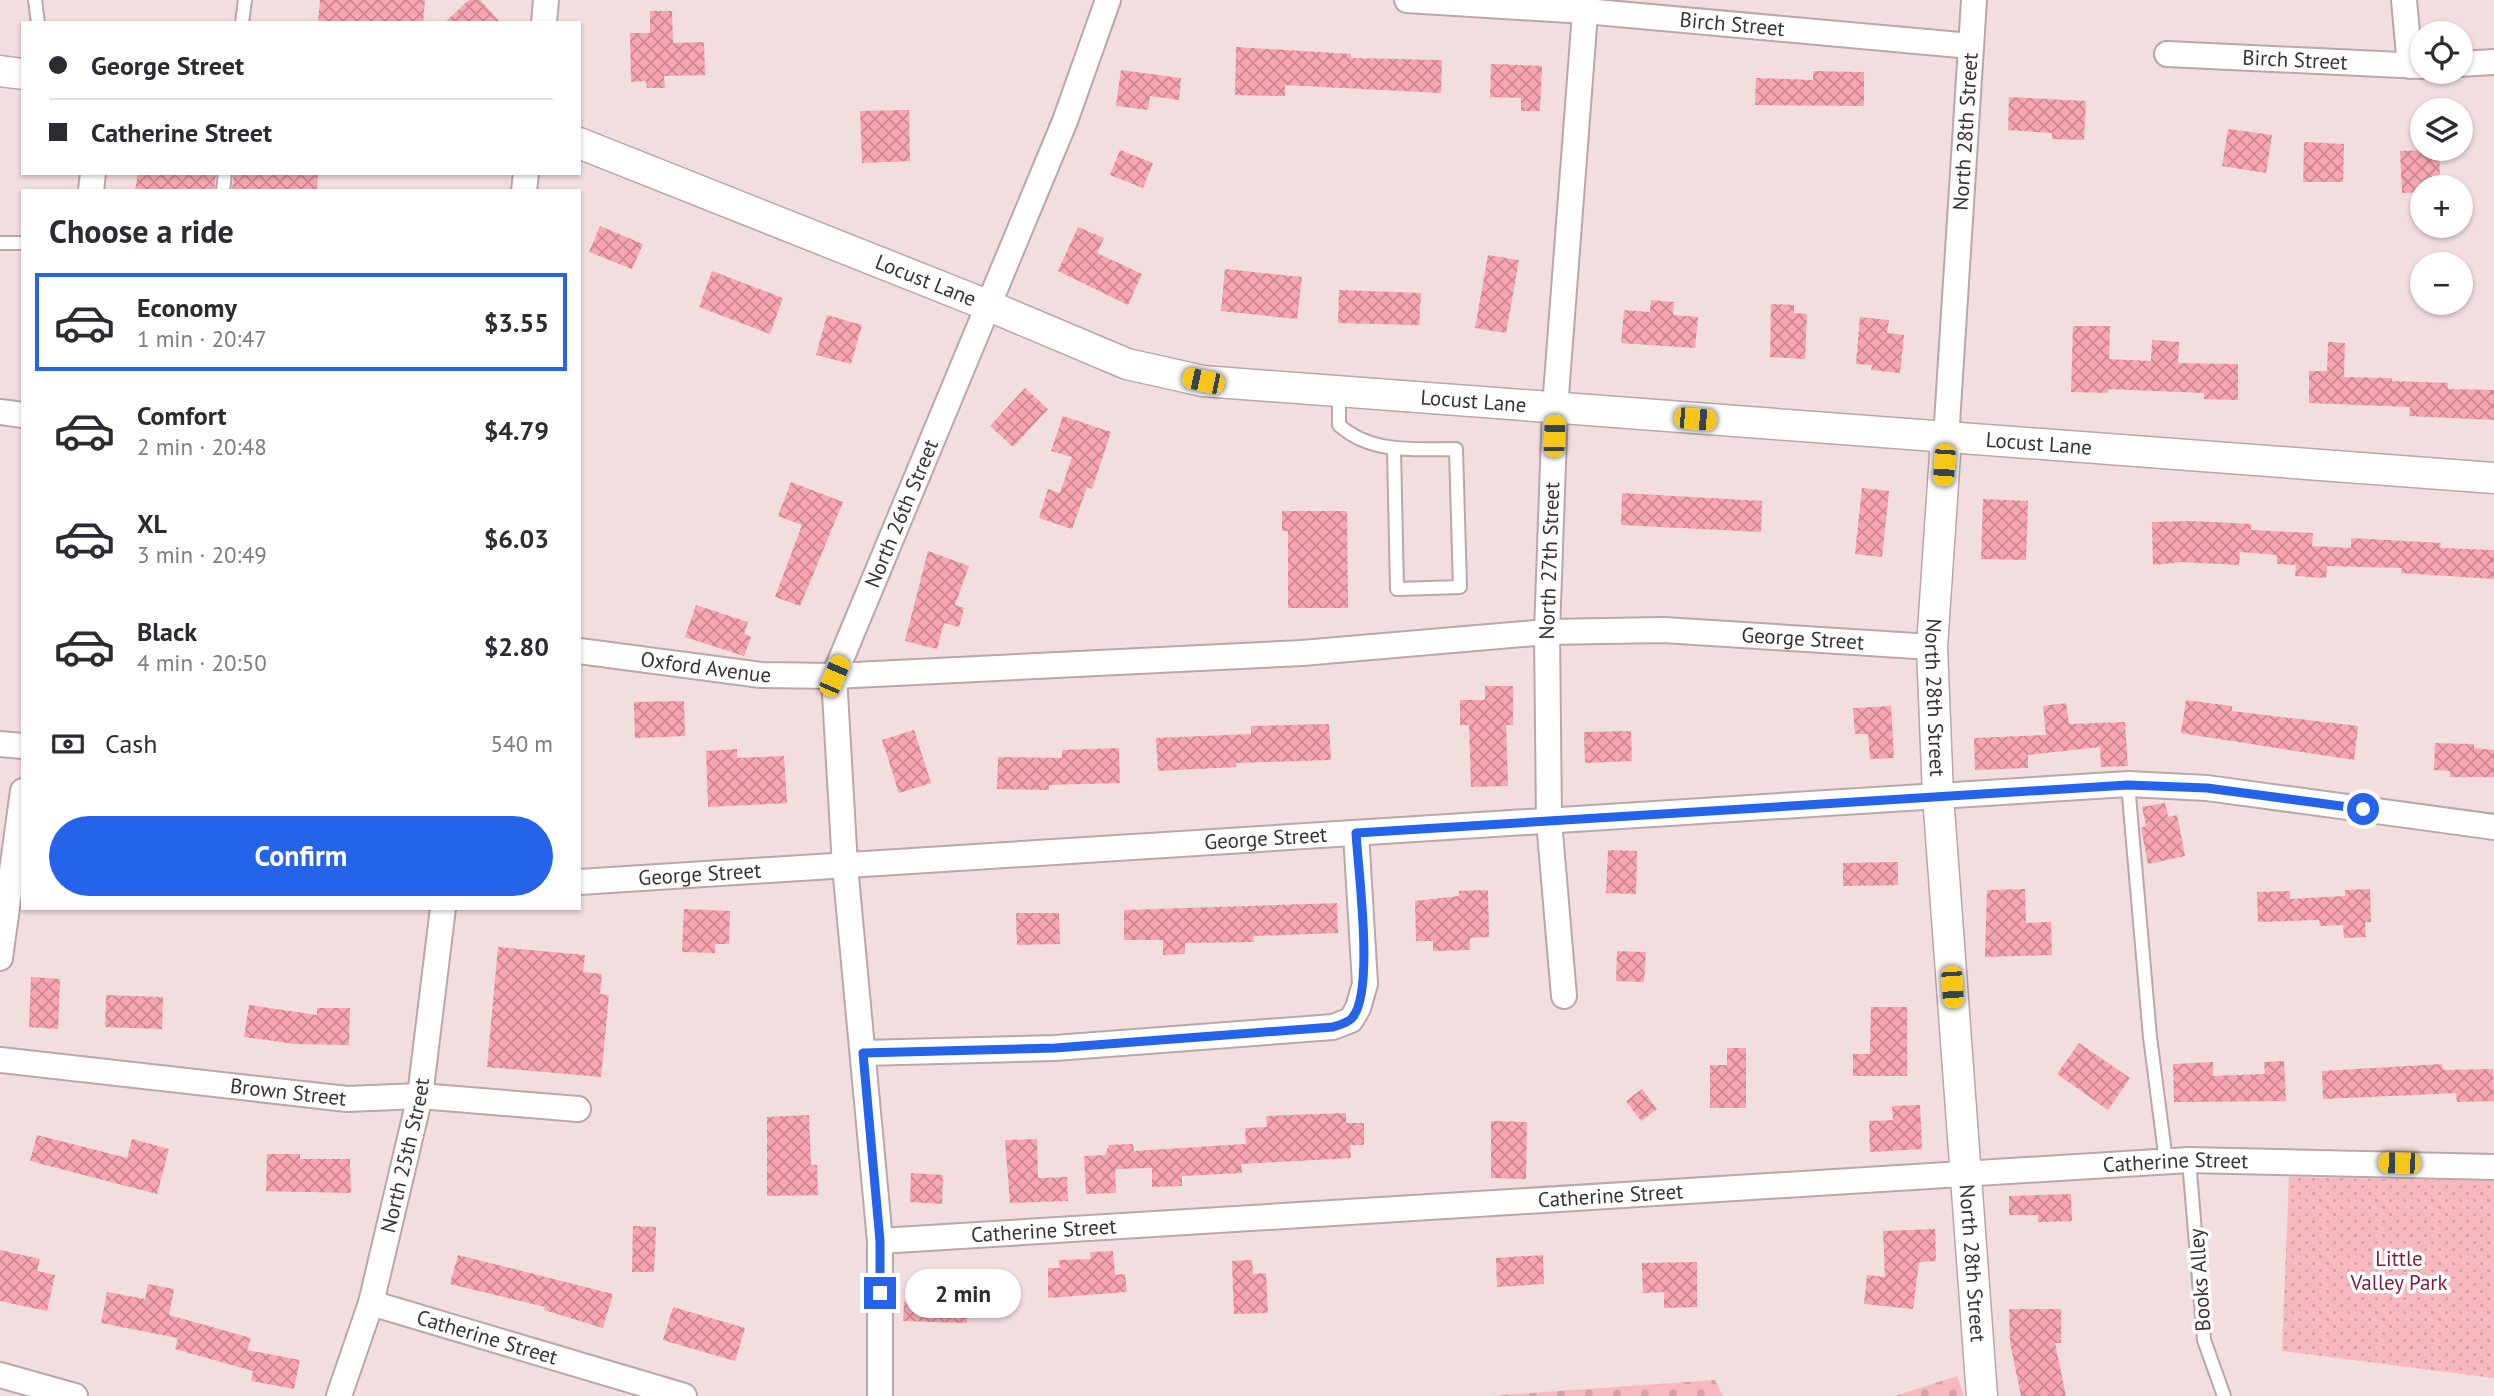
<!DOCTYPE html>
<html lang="en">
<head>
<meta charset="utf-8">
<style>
  body { margin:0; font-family:"PT Sans",sans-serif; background:#f7f7f7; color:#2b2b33; height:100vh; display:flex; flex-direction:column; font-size:26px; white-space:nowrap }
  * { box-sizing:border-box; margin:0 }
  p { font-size:23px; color:#7c7c81 }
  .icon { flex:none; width:38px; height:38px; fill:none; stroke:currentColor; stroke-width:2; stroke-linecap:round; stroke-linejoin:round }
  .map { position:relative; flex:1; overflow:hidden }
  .side { position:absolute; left:21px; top:189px; width:560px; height:721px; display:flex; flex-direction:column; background:#fff; border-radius:0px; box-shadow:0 2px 5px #0004 }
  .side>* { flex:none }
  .banner { position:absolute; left:21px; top:21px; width:560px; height:154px; border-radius:0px; box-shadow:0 2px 5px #0004; display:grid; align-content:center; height:154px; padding:0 28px; background:#fff }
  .tools { position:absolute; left:2410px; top:21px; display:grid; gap:14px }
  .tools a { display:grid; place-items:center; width:63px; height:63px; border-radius:50%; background:#fff; box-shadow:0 2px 5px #0004; font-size:35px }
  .end { position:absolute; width:32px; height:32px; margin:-16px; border:9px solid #2563eb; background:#fff; box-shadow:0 0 0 4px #fff }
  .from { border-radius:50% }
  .bubble { position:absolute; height:49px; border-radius:24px; background:#fff; box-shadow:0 2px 5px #0004; font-size:23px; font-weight:700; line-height:49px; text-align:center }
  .car { position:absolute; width:21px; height:42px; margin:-21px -10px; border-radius:9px; box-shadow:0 0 5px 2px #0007; background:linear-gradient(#f5c518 24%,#345 0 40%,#f5c518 0 76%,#345 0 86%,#f5c518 0) }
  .banner b { display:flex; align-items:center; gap:24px; height:66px; font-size:26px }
  .banner b+b { border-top:2px solid #e1e1e2 }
  .banner i { width:18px; height:18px; background:#2b2b33 }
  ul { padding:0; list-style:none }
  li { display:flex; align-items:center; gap:21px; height:98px; margin:0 14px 10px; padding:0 14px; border:4px solid transparent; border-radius:0px }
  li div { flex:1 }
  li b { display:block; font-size:26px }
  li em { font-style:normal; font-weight:700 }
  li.current { border-color:#2563eb }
  li>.icon { width:63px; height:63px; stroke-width:1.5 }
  h2 { padding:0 28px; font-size:32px; line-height:84px }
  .pay { display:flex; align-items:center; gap:18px; height:77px; padding:0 28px; font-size:26px }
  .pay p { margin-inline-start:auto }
  .cta { display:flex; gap:14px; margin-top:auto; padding:14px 28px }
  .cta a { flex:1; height:80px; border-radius:42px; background:#2563eb; color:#fff; font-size:28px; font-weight:700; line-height:80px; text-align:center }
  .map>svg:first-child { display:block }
</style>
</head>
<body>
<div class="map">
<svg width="2494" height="1396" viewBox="0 0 2494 1396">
  <defs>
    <pattern id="grass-dots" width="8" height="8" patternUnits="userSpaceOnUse" patternTransform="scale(1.75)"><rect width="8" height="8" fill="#f8b8c0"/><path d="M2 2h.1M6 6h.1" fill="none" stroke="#d59fa5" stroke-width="1.8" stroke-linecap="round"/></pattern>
    <pattern id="cemetery-stones" width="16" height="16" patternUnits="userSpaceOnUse" patternTransform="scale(1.75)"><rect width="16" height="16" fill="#f8b8c0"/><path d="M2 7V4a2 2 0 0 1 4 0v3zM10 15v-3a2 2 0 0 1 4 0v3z" fill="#d59fa5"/></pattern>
    <pattern id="building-cross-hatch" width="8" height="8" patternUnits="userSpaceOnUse" patternTransform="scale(1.75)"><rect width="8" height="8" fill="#f9a5b1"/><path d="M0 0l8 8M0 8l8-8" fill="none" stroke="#cb8791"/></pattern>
  </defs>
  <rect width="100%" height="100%" fill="#f2dddf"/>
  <path fill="url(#grass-dots)" d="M 2289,1177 L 2494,1181 L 2494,1378 L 2282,1351 Z"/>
  <path fill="url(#cemetery-stones)" d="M 1957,1376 L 1964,1396 L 1895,1396 Z
    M 1715,1380 L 1723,1396 L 1489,1396 Z"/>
  <path fill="url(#building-cross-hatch)" d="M 320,0 L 425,0 L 423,23 L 318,23 Z
    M 469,0 L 480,0 L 501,23 L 444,23 Z
    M 650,11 L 672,11 L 673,43 L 704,42 L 705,75 L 664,76 L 665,88 L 647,88 L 646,81 L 631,82 L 630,33 L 650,33 Z
    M 1236,47 L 1351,54 L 1351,58 L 1442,60 L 1441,93 L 1285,85 L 1285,96 L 1235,95 Z
    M 1491,64 L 1542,66 L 1540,111 L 1521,111 L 1521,98 L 1490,97 Z
    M 1121,70 L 1181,78 L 1179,100 L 1150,96 L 1148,110 L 1116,106 Z
    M 1813,71 L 1864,72 L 1864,106 L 1755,105 L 1756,78 L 1813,80 Z
    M 2009,97 L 2086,101 L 2084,140 L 2052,139 L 2052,133 L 2008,130 Z
    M 909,110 L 910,161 L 862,163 L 860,111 Z
    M 2228,129 L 2272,135 L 2266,173 L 2222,166 Z
    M 2304,142 L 2344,144 L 2343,182 L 2303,182 Z
    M 1120,150 L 1153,163 L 1143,188 L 1110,175 Z
    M 2439,150 L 2440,182 L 2426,183 L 2422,192 L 2402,193 L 2400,151 Z
    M 138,173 L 216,173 L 214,191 L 135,191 Z
    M 234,173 L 318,173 L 317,191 L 232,191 Z
    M 600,226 L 643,244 L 632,269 L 589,252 Z
    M 1078,227 L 1104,238 L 1097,253 L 1142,274 L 1128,305 L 1058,271 Z
    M 1488,255 L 1519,260 L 1506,333 L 1475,328 Z
    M 1225,269 L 1302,277 L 1297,319 L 1221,311 Z
    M 712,271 L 783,298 L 770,334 L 699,307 Z
    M 1339,290 L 1421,293 L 1419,325 L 1338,323 Z
    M 1651,300 L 1674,302 L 1673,315 L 1698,317 L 1695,348 L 1621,343 L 1624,310 L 1650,312 Z
    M 1771,304 L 1794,305 L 1794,313 L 1807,314 L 1805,359 L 1770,357 Z
    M 827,315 L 862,325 L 851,364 L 816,355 Z
    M 1860,317 L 1889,320 L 1887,333 L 1904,335 L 1900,373 L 1871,370 L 1872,365 L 1856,364 Z
    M 2073,326 L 2110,326 L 2109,359 L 2151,361 L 2152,340 L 2179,342 L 2178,363 L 2238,364 L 2238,400 L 2204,399 L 2204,393 L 2108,389 L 2108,393 L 2071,392 Z
    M 2328,342 L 2345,343 L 2344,377 L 2392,378 L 2392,381 L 2448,383 L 2448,389 L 2494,390 L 2494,420 L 2409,416 L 2410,407 L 2309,403 L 2309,371 L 2327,371 Z
    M 1025,388 L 1048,409 L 1013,447 L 990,426 Z
    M 1063,416 L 1111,432 L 1092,489 L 1087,487 L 1072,529 L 1039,518 L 1048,489 L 1060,493 L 1072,457 L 1051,451 Z
    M 791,482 L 843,502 L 800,606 L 775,597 L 802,525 L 778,516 Z
    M 1862,488 L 1889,491 L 1882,557 L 1855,554 Z
    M 1622,493 L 1762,501 L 1761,532 L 1621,525 Z
    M 1983,499 L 2028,501 L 2026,560 L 1981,559 Z
    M 1282,511 L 1347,511 L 1348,608 L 1288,608 L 1288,531 L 1282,531 Z
    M 2192,521 L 2251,524 L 2251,530 L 2313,533 L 2312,546 L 2351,548 L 2351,538 L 2441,543 L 2440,548 L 2494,550 L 2494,579 L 2401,573 L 2402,568 L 2327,566 L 2326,578 L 2295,576 L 2296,565 L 2277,564 L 2277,555 L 2240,552 L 2239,565 L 2182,562 L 2153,565 L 2152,522 Z
    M 928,551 L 969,566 L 955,605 L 964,608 L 959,627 L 944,623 L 937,649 L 905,641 Z
    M 696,605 L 748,622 L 744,634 L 751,637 L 744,656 L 685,637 Z
    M 1485,686 L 1513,686 L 1513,725 L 1506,725 L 1508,786 L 1471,787 L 1469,725 L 1460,725 L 1460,700 L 1485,700 Z
    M 2186,700 L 2232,706 L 2232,711 L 2358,726 L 2354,760 L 2181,733 Z
    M 684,701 L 685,736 L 635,738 L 634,702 Z
    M 2066,703 L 2069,724 L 2125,722 L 2128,766 L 2101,767 L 2100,747 L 2028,755 L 2028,768 L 1975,770 L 1974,738 L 2046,735 L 2043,706 Z
    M 1891,706 L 1894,758 L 1870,759 L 1868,734 L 1855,734 L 1853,708 Z
    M 1329,724 L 1331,760 L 1236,763 L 1236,767 L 1158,771 L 1156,738 L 1251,734 L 1251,726 Z
    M 914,730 L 931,783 L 899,793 L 882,740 Z
    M 1631,731 L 1632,761 L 1585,763 L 1584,732 Z
    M 2435,743 L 2474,744 L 2474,748 L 2494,750 L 2494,777 L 2450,777 L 2450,771 L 2434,770 Z
    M 1119,748 L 1120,783 L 1049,785 L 1049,790 L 997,789 L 998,757 L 1062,758 L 1062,750 Z
    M 737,749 L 737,758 L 784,756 L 787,803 L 708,807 L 706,751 Z
    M 2165,803 L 2168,817 L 2177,815 L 2185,856 L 2148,864 L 2141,828 L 2146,826 L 2142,807 Z
    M 1608,850 L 1637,851 L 1636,894 L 1606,893 Z
    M 1898,862 L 1898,885 L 1843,886 L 1843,863 Z
    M 2025,889 L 2026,923 L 2051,922 L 2052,955 L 1985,957 L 1987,890 Z
    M 2370,889 L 2371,922 L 2365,922 L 2366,937 L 2344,938 L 2343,925 L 2320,926 L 2319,920 L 2258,922 L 2257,892 L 2290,891 L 2290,899 L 2345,896 L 2345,890 Z
    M 1488,890 L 1489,937 L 1470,938 L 1470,950 L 1433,951 L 1433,941 L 1416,941 L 1415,901 L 1459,896 L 1459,891 Z
    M 1337,903 L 1338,933 L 1253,936 L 1254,942 L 1185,943 L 1185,954 L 1163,955 L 1163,940 L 1124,940 L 1124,910 Z
    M 684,909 L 730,911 L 729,944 L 715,944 L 715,953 L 682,952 Z
    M 1016,913 L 1059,913 L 1060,944 L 1017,945 Z
    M 498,947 L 585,955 L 583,972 L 602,974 L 600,994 L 609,995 L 601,1077 L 487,1067 Z
    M 1617,951 L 1646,952 L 1644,982 L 1616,981 Z
    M 31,977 L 60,979 L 58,1029 L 29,1027 Z
    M 106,995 L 163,997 L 162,1029 L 105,1027 Z
    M 249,1005 L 317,1015 L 317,1008 L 350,1008 L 349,1045 L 295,1044 L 244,1037 Z
    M 1871,1007 L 1907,1007 L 1907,1076 L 1853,1076 L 1853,1054 L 1870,1054 Z
    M 2079,1043 L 2130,1078 L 2108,1110 L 2057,1074 Z
    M 1727,1048 L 1746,1048 L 1746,1108 L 1710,1108 L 1710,1065 L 1727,1065 Z
    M 2284,1061 L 2286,1101 L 2174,1102 L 2173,1064 L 2213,1062 L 2213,1076 L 2265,1074 L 2264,1062 Z
    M 2442,1064 L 2443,1070 L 2493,1069 L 2494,1101 L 2457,1102 L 2456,1093 L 2323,1099 L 2322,1071 Z
    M 1642,1089 L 1657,1109 L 1641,1121 L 1626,1101 Z
    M 1920,1105 L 1922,1149 L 1870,1152 L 1869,1121 L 1893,1120 L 1892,1106 Z
    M 1346,1113 L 1346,1123 L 1364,1123 L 1364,1145 L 1350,1145 L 1351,1158 L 1241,1164 L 1242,1173 L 1182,1176 L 1182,1186 L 1152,1187 L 1152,1168 L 1115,1169 L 1116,1193 L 1086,1194 L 1084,1156 L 1105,1155 L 1109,1145 L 1133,1144 L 1134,1151 L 1246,1144 L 1245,1128 L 1267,1127 L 1266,1116 Z
    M 809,1115 L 811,1165 L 817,1165 L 818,1195 L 767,1196 L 767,1117 Z
    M 1491,1121 L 1527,1122 L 1526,1179 L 1491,1178 Z
    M 37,1135 L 127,1158 L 132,1139 L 169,1149 L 157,1194 L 30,1161 Z
    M 1037,1139 L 1038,1178 L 1067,1177 L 1068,1201 L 1010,1203 L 1005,1140 Z
    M 267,1154 L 300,1154 L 300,1159 L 350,1159 L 351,1193 L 266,1191 Z
    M 911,1173 L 943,1175 L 942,1204 L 910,1202 Z
    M 2071,1194 L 2072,1221 L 2038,1222 L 2038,1215 L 2009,1215 L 2009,1196 Z
    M 633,1226 L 656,1227 L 654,1272 L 632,1272 Z
    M 1935,1229 L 1936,1261 L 1919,1262 L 1913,1309 L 1864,1304 L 1867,1275 L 1885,1277 L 1883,1231 Z
    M 0,1250 L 40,1259 L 37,1271 L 55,1275 L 47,1311 L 0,1301 Z
    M 1113,1251 L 1115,1275 L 1125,1274 L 1127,1292 L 1048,1298 L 1048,1268 L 1060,1268 L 1059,1260 L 1091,1259 L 1090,1252 Z
    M 458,1255 L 613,1294 L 603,1328 L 544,1310 L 545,1307 L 450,1284 Z
    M 1543,1255 L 1544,1284 L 1497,1287 L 1496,1258 Z
    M 1252,1260 L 1253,1274 L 1266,1273 L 1268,1313 L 1234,1314 L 1232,1261 Z
    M 1697,1262 L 1697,1307 L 1664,1308 L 1664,1292 L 1643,1293 L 1642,1263 Z
    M 148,1284 L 174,1289 L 169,1315 L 251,1338 L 247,1350 L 300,1360 L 294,1389 L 251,1381 L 253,1371 L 175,1349 L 178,1338 L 101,1323 L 107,1292 L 145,1299 Z
    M 913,1293 L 967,1295 L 967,1323 L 903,1321 L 904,1302 L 913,1302 Z
    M 673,1307 L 745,1328 L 735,1361 L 663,1340 Z
    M 2009,1309 L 2061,1309 L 2061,1343 L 2055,1343 L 2066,1396 L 2021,1396 L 2010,1342 Z"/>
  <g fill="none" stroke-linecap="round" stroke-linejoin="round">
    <g stroke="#bba6a8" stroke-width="16">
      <path id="service" d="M 35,0 L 38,23
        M 242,23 L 245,0
        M 223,191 L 225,173
        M 0,243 L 23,243
        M 1339,392 L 1339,425 C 1371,454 1415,449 1456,449 L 1460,587 L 1397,589 L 1394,449
        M 2128,784 L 2150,1037 L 2166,1161
        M 2189,1160 L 2204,1340 L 2224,1396"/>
    </g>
    <g stroke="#bba6a8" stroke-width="28">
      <g id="minor">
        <path id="s1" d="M 1407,0 L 1585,11 L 1971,46"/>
        <path d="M 2404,0 L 2410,66"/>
        <path d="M 544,23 L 546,0"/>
        <path id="s2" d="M 2167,54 L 2422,66"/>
        <path d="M 2460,64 L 2494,62"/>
        <path d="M 91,191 L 93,173"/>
        <path d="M 524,191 L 526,173"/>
        <path d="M 0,412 L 23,415"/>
        <path id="s3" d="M 1946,439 L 1974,0"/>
        <path id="s4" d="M 579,651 L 761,675 L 834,676 L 1302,653 L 1547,632 L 1664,630 L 1932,647"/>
        <path d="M 0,744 L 23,746"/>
        <path id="s5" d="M 579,882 L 2128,784 L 2207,788 L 2494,827"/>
        <path d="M 0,958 L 23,791"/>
        <path id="s6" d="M 1564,996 L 1549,821 L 1547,632 L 1555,408 L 1586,0"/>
        <path d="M 863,1053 L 1055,1048 L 1333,1027 L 1351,1020 L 1358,1008 L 1365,984 L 1356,833"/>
        <path id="s7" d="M 0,1060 L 347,1099 L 420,1096 L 578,1109"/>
        <path id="s8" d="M 880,1241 L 2189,1160 L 2494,1167"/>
        <path id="s9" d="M 371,1303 L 684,1396"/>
        <path d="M 0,1375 L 75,1396"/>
        <path id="s10" d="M 339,1396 L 371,1303 L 420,1096 L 443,908"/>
        <path id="s11" d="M 880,1396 L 880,1241 L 845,866 L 834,676 L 1065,121 L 1108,0"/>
      </g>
    </g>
    <g stroke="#bba6a8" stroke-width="33">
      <g id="tertiary">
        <path d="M 0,71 L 23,74"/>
        <path id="s12" d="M 579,143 L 987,305 L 1127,364 L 1203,381 L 2494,478"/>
        <path id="s13" d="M 1946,439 L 1932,647 L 1938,795 L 1982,1396"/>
      </g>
    </g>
    <use href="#service" stroke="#fff" stroke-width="12"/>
    <use href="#minor" stroke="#fff" stroke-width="24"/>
    <use href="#tertiary" stroke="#fff" stroke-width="30"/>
  </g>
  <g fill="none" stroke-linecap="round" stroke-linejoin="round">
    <path stroke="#2563eb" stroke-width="9" d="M 880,1293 L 880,1241 L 863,1053 L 1055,1048 L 1333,1027 C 1339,1025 1348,1023 1352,1018 C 1375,993 1358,870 1356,833 L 2128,785 L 2207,788 L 2363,809"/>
  </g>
  <g text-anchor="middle" stroke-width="7" stroke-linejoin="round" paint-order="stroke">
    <g font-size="21" fill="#3a3132" stroke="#fff">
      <text dy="7" stroke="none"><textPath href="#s1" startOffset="326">Birch Street</textPath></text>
      <text dy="7" stroke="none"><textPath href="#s2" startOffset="128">Birch Street</textPath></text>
      <text dy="7" stroke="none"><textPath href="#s3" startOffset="308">North 28th Street</textPath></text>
      <text dy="7" stroke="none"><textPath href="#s12" startOffset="373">Locust Lane</textPath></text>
      <text dy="7" stroke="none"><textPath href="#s12" startOffset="940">Locust Lane</textPath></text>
      <text dy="7" stroke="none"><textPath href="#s12" startOffset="1507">Locust Lane</textPath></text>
      <text dy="7" stroke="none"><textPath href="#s11" startOffset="898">North 26th Street</textPath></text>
      <text dy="7" stroke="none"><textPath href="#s6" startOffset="436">North 27th Street</textPath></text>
      <text dy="7" stroke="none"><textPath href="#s4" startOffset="1227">George Street</textPath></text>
      <text dy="7" stroke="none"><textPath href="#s4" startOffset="128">Oxford Avenue</textPath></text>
      <text dy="7" stroke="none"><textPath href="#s13" startOffset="259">North 28th Street</textPath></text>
      <text dy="7" stroke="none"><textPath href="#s5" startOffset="688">George Street</textPath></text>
      <text dy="7" stroke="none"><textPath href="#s5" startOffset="121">George Street</textPath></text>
      <text dy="7" stroke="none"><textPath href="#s7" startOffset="290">Brown Street</textPath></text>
      <text dy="7" stroke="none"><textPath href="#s10" startOffset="250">North 25th Street</textPath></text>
      <text dy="7" stroke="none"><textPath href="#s8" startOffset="1298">Catherine Street</textPath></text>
      <text dy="7" stroke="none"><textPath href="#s8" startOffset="732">Catherine Street</textPath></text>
      <text dy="7" stroke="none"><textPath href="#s8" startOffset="164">Catherine Street</textPath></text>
      <text dy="7" stroke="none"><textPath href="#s13" startOffset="826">North 28th Street</textPath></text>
      <text transform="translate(2200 1280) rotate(-94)" y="7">Books Alley</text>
      <text dy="7" stroke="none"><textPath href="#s9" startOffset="121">Catherine Street</textPath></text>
    </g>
    <g font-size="21" fill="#7c1c36" stroke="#fff">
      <text x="2399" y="1266">Little<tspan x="2399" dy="24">Valley Park</tspan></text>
    </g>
  </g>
</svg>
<div class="tools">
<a><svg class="icon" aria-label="locate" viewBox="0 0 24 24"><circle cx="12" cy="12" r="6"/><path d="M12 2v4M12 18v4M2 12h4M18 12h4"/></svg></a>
<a><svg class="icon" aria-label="layers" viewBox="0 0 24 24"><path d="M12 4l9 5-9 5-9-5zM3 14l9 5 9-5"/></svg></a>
<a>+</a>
<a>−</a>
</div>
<i class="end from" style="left:2363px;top:809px"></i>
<i class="end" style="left:880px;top:1293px"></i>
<div class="bubble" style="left:905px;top:1269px;width:116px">2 min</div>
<i class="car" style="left:1203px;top:381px;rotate:282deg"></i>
<i class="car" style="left:1695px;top:419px;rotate:95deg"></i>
<i class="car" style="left:1554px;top:436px;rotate:2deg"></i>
<i class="car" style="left:1944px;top:465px;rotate:184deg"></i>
<i class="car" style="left:834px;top:676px;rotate:23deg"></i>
<i class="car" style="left:1952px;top:987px;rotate:176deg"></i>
<i class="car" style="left:2399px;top:1163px;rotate:271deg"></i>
<div class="banner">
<b><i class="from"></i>George Street</b>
<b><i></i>Catherine Street</b>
</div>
<section class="side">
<h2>Choose a ride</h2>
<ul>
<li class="current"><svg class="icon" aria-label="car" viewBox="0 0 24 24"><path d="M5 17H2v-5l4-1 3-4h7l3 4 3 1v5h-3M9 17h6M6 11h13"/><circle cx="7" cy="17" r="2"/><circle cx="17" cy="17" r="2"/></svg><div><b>Economy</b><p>1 min · 20:47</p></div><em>$3.55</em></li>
<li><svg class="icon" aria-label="car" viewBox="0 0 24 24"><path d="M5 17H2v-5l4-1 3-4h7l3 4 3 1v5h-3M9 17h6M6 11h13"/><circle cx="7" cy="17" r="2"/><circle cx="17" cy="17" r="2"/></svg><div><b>Comfort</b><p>2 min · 20:48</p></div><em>$4.79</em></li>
<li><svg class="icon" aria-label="car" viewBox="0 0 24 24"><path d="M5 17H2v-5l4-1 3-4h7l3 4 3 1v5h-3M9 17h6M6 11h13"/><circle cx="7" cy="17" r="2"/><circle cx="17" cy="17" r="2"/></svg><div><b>XL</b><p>3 min · 20:49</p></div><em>$6.03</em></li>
<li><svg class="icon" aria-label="car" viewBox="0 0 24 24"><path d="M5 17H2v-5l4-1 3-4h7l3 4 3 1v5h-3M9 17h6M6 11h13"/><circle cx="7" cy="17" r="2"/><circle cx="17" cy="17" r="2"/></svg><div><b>Black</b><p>4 min · 20:50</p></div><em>$2.80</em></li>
</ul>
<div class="pay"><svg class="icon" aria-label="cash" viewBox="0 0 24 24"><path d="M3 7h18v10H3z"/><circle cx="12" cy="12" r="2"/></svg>Cash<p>540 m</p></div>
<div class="cta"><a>Confirm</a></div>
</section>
</div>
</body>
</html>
